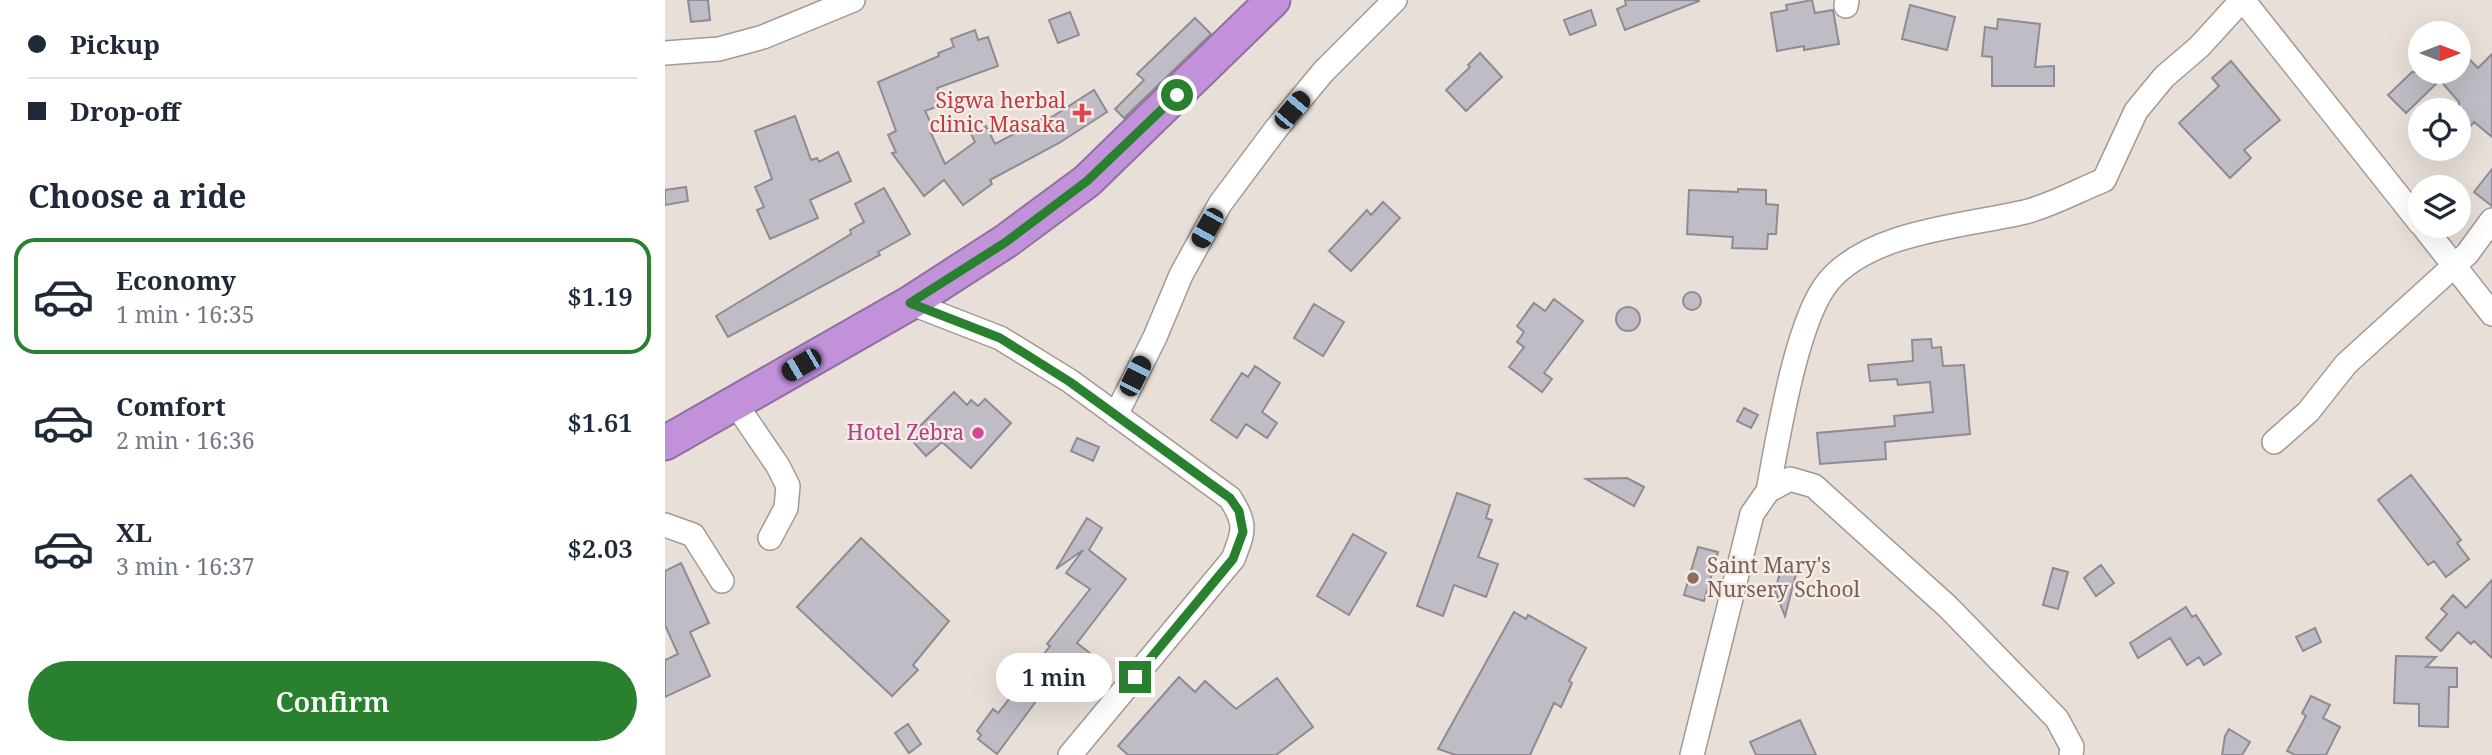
<!DOCTYPE html>
<html lang="en">
<head>
<meta charset="utf-8">
<style>
  body { margin:0; font-family:"Noto Serif",serif; background:#f2f2f3; color:#1f2937; height:100vh; display:flex; flex-direction:column; font-size:26px; white-space:nowrap }
  * { box-sizing:border-box; margin:0 }
  p { font-size:23px; color:#747a83 }
  .icon { flex:none; width:38px; height:38px; fill:none; stroke:currentColor; stroke-width:2; stroke-linecap:round; stroke-linejoin:round }
  .map { position:relative; flex:1; overflow:hidden }
  .details { display:flex; flex-direction:column; background:#fff; width:665px }
  .details>* { flex:none }
  .hud { display:grid; align-content:center; height:154px; padding:0 28px; background:#fff }
  .needle { width:46px; rotate:90deg }
  .tools { position:absolute; left:1743px; top:21px; display:grid; gap:14px }
  .tools a { display:grid; place-items:center; width:63px; height:63px; border-radius:50%; background:#fff; box-shadow:0 7px 28px #0002; font-size:35px }
  .end { position:absolute; width:32px; height:32px; margin:-16px; border:9px solid #29812f; background:#fff; box-shadow:0 0 0 4px #fff }
  .from { border-radius:50% }
  .bubble { position:absolute; height:49px; border-radius:24px; background:#fff; box-shadow:0 7px 28px #0002; font-size:23px; font-weight:600; line-height:49px; text-align:center }
  .car { position:absolute; width:21px; height:42px; margin:-21px -10px; border-radius:9px; box-shadow:0 0 5px 2px #0007; background:linear-gradient(#222 24%,#8ab4d8 0 40%,#222 0 76%,#8ab4d8 0 86%,#222 0) }
  .hud b { display:flex; align-items:center; gap:24px; height:66px; font-size:26px }
  .hud b+b { border-top:2px solid #e0e1e3 }
  .hud i { width:18px; height:18px; background:#1f2937 }
  ul { padding:0; list-style:none }
  li { display:flex; align-items:center; gap:21px; height:116px; margin:0 14px 10px; padding:0 14px; border:4px solid transparent; border-radius:21px }
  li div { flex:1 }
  li b { display:block; font-size:26px }
  li em { font-style:normal; font-weight:600 }
  li.active { border-color:#29812f }
  li>.icon { width:63px; height:63px; stroke-width:1.5 }
  h2 { padding:0 28px; font-size:32px; line-height:84px }
  .cta { display:flex; gap:14px; margin-top:auto; padding:14px 28px }
  .cta a { flex:1; height:80px; border-radius:42px; background:#29812f; color:#fff; font-size:28px; font-weight:600; line-height:80px; text-align:center }
  main { display:flex; flex:1; min-height:0 }
  .map>svg:first-child { display:block }
</style>
</head>
<body>
<main>
<section class="details">
<div class="hud">
<b><i class="from"></i>Pickup</b>
<b><i></i>Drop-off</b>
</div>
<h2>Choose a ride</h2>
<ul>
<li class="active"><svg class="icon" aria-label="car" viewBox="0 0 24 24"><path d="M5 17H2v-5l4-1 3-4h7l3 4 3 1v5h-3M9 17h6M6 11h13"/><circle cx="7" cy="17" r="2"/><circle cx="17" cy="17" r="2"/></svg><div><b>Economy</b><p>1 min · 16:35</p></div><em>$1.19</em></li>
<li><svg class="icon" aria-label="car" viewBox="0 0 24 24"><path d="M5 17H2v-5l4-1 3-4h7l3 4 3 1v5h-3M9 17h6M6 11h13"/><circle cx="7" cy="17" r="2"/><circle cx="17" cy="17" r="2"/></svg><div><b>Comfort</b><p>2 min · 16:36</p></div><em>$1.61</em></li>
<li><svg class="icon" aria-label="car" viewBox="0 0 24 24"><path d="M5 17H2v-5l4-1 3-4h7l3 4 3 1v5h-3M9 17h6M6 11h13"/><circle cx="7" cy="17" r="2"/><circle cx="17" cy="17" r="2"/></svg><div><b>XL</b><p>3 min · 16:37</p></div><em>$2.03</em></li>
</ul>
<div class="cta"><a>Confirm</a></div>
</section>
<div class="map">
<svg width="1827" height="755" viewBox="0 0 1827 755">
  <rect width="100%" height="100%" fill="#e9dfd9"/>
  <path fill="#c0bcc5" stroke="#8f8b94" stroke-width="2" d="M 23,0 L 43,0 L 45,20 L 26,22 Z
    M 960,0 L 1034,0 L 1034,1 L 960,30 L 952,9 L 961,5 Z
    M 1147,0 L 1150,13 L 1168,10 L 1174,44 L 1139,50 L 1139,46 L 1112,51 L 1106,13 L 1122,10 L 1121,5 Z
    M 1245,5 L 1290,17 L 1282,50 L 1237,39 Z
    M 926,10 L 931,25 L 905,35 L 899,20 Z
    M 405,12 L 414,35 L 393,43 L 384,20 Z
    M 530,18 L 546,34 L 459,118 L 450,109 L 479,80 L 472,74 Z
    M 1333,19 L 1375,24 L 1370,67 L 1389,66 L 1389,86 L 1327,86 L 1327,57 L 1317,56 L 1320,27 L 1332,29 Z
    M 310,30 L 313,40 L 323,37 L 333,66 L 272,88 L 279,104 L 260,111 L 269,129 L 265,131 L 280,164 L 310,142 L 306,134 L 321,126 L 330,144 L 381,117 L 382,120 L 429,90 L 442,112 L 394,143 L 325,180 L 327,184 L 298,205 L 279,180 L 259,196 L 227,153 L 231,152 L 223,135 L 231,131 L 213,82 L 274,56 L 273,53 L 289,47 L 286,39 Z
    M 1794,49 L 1813,68 L 1827,54 L 1827,137 L 1809,122 L 1794,139 L 1794,102 L 1775,80 L 1741,113 L 1723,95 L 1747,72 L 1794,72 Z
    M 815,53 L 837,77 L 801,111 L 781,90 L 805,67 L 803,65 Z
    M 1566,61 L 1615,120 L 1579,150 L 1586,158 L 1565,178 L 1514,123 L 1554,86 L 1547,78 Z
    M 130,116 L 146,160 L 152,158 L 154,162 L 173,152 L 186,181 L 145,200 L 153,218 L 105,239 L 92,210 L 99,207 L 90,187 L 107,179 L 90,131 Z
    M 1827,169 L 1827,206 L 1809,192 Z
    M 21,187 L 23,201 L 0,205 L 0,190 Z
    M 219,188 L 245,234 L 213,252 L 215,255 L 63,337 L 51,316 L 186,234 L 185,230 L 199,222 L 190,204 Z
    M 1073,189 L 1101,190 L 1101,204 L 1113,205 L 1111,234 L 1103,234 L 1102,249 L 1067,248 L 1068,237 L 1022,234 L 1024,190 L 1073,192 Z
    M 718,202 L 735,218 L 686,271 L 664,251 L 702,210 L 706,215 Z
    M1018 301a9 9 0 1 1 18 0a9 9 0 1 1-18 0Z
    M 889,299 L 918,321 L 879,373 L 887,379 L 877,392 L 844,367 L 859,347 L 852,342 L 859,332 L 852,326 L 869,303 L 880,311 Z
    M 649,304 L 679,322 L 658,356 L 629,338 Z
    M951 319a12 12 0 1 1 24 0a12 12 0 1 1-24 0Z
    M 1266,339 L 1267,348 L 1276,347 L 1278,366 L 1299,365 L 1305,434 L 1220,442 L 1221,459 L 1155,464 L 1152,433 L 1230,426 L 1229,416 L 1268,412 L 1265,382 L 1233,385 L 1232,379 L 1205,381 L 1203,365 L 1248,361 L 1247,340 Z
    M 590,366 L 615,383 L 597,412 L 612,423 L 602,438 L 581,424 L 572,438 L 546,420 L 577,373 L 583,377 Z
    M 289,392 L 302,405 L 306,400 L 313,406 L 320,399 L 346,423 L 306,468 L 277,442 L 261,456 L 244,437 Z
    M 1079,408 L 1093,415 L 1086,428 L 1072,421 Z
    M 412,438 L 434,447 L 428,461 L 406,451 Z
    M 1746,475 L 1796,540 L 1792,543 L 1804,559 L 1781,577 L 1769,561 L 1763,565 L 1713,500 Z
    M 962,478 L 979,487 L 969,506 L 921,479 Z
    M 792,493 L 825,505 L 821,518 L 827,520 L 813,557 L 833,564 L 821,597 L 789,585 L 778,616 L 752,606 Z
    M 422,518 L 437,528 L 424,550 L 461,579 L 412,643 L 431,658 L 405,694 L 386,681 L 332,754 L 313,739 L 316,735 L 312,731 L 328,709 L 333,713 L 355,685 L 385,646 L 382,644 L 425,589 L 401,573 L 418,550 L 391,569 Z
    M 688,534 L 721,553 L 684,615 L 652,596 Z
    M 196,538 L 284,621 L 248,665 L 253,670 L 227,696 L 132,607 Z
    M 1033,547 L 1053,552 L 1039,601 L 1019,595 Z
    M 16,563 L 44,623 L 25,632 L 45,676 L 0,697 L 0,660 L 13,654 L 0,625 L 0,571 Z
    M 1117,565 L 1132,570 L 1120,616 L 1110,591 Z
    M 1436,565 L 1449,583 L 1431,596 L 1419,578 Z
    M 1388,568 L 1403,572 L 1393,609 L 1378,605 Z
    M 1827,580 L 1827,658 L 1809,641 L 1806,644 L 1793,632 L 1776,651 L 1761,638 L 1782,614 L 1776,609 L 1788,595 L 1801,608 Z
    M 1521,607 L 1527,617 L 1531,615 L 1556,654 L 1539,665 L 1534,657 L 1522,665 L 1505,638 L 1473,658 L 1465,643 Z
    M 849,612 L 861,619 L 863,615 L 921,648 L 904,681 L 907,683 L 896,707 L 889,703 L 865,755 L 791,755 L 773,749 Z
    M 1650,628 L 1656,642 L 1638,651 L 1631,637 Z
    M 1731,656 L 1771,657 L 1761,667 L 1792,668 L 1792,687 L 1784,687 L 1783,727 L 1754,726 L 1754,704 L 1729,703 Z
    M 514,677 L 530,692 L 540,681 L 571,709 L 612,678 L 648,727 L 611,755 L 463,755 L 453,746 Z
    M 1646,696 L 1665,705 L 1658,718 L 1675,727 L 1661,755 L 1630,755 L 1622,751 L 1641,716 L 1637,713 Z
    M 1135,720 L 1151,755 L 1091,755 L 1085,742 Z
    M 243,724 L 256,744 L 244,753 L 230,733 Z
    M 1564,729 L 1585,742 L 1577,755 L 1557,755 L 1560,736 Z"/>
  <g fill="none" stroke-linecap="round" stroke-linejoin="round">
    <g stroke="#a29994" stroke-width="26">
      <path id="minor" d="M 1578,0 L 1755,223
        M 1181,6 L 1182,0
        M 0,53 L 54,49 L 98,37 L 188,0
        M 1758,226 L 1827,314
        M 245,303 L 335,338 L 405,381 L 565,498 C 582,524 579,531 568,559 L 405,755
        M 70,403 L 113,466 L 123,486 L 121,508 L 105,538
        M 451,415 L 490,337 L 516,275 L 555,204 L 611,129 L 658,72 L 730,0
        M 1609,442 L 1643,412 L 1681,364 L 1802,254 L 1827,220
        M 1103,491 C 1113,439 1131,321 1163,282 C 1205,231 1300,226 1360,212 C 1387,205 1414,190 1439,180 L 1471,111 L 1499,77 L 1534,47 L 1577,0
        M 0,525 L 28,535 L 57,581
        M 1027,755 L 1087,514 L 1103,491 L 1125,479 L 1149,486 L 1283,607 L 1392,719 L 1407,747 L 1406,755"/>
    </g>
    <g stroke="#90709e" stroke-width="37">
      <path id="highway" d="M 0,443 L 245,303 L 341,241 L 422,181 L 608,0"/>
    </g>
    <use href="#minor" stroke="#fff" stroke-width="23"/>
    <use href="#highway" stroke="#c191da" stroke-width="33"/>
  </g>
  <g fill="none" stroke-linecap="round" stroke-linejoin="round">
    <path stroke="#29812f" stroke-width="9" d="M 470,677 L 568,559 L 578,532 L 574,511 L 565,498 L 405,382 L 335,338 L 245,303 L 341,242 L 422,181 L 512,95"/>
  </g>
  <path fill="#e0444e" stroke="#f6ece6" stroke-width="2.5" d="M413.5 102.5h7v7h7v7h-7v7h-7v-7h-7v-7h7z"/>
  <circle fill="#d1479c" stroke="#f6ece6" stroke-width="2.5" cx="313" cy="433" r="7"/>
  <circle fill="#8d6e63" stroke="#f6ece6" stroke-width="2.5" cx="1028" cy="578" r="7"/>
  <g text-anchor="middle" stroke-width="5" stroke-linejoin="round" paint-order="stroke">
    <g font-size="21" fill="#be3a42" stroke="#f6ece6" text-anchor="end">
      <text x="401" y="108">Sigwa herbal<tspan x="401" dy="24">clinic Masaka</tspan></text>
    </g>
    <g font-size="21" fill="#b23c85" stroke="#f6ece6" text-anchor="end">
      <text x="299" y="440">Hotel Zebra</text>
    </g>
    <g font-size="21" fill="#785e54" stroke="#f6ece6" text-anchor="start">
      <text x="1042" y="573">Saint Mary's<tspan x="1042" dy="24">Nursery School</tspan></text>
    </g>
  </g>
</svg>
<div class="tools">
<a><svg class="needle" viewBox="-14 -14 28 28"><path d="M0-13l5 13h-10z" fill="#e53935"/><path d="M0 13l5-13h-10z" fill="#747a83"/></svg></a>
<a><svg class="icon" aria-label="locate" viewBox="0 0 24 24"><circle cx="12" cy="12" r="6"/><path d="M12 2v4M12 18v4M2 12h4M18 12h4"/></svg></a>
<a><svg class="icon" aria-label="layers" viewBox="0 0 24 24"><path d="M12 4l9 5-9 5-9-5zM3 14l9 5 9-5"/></svg></a>
</div>
<i class="end from" style="left:512px;top:95px"></i>
<i class="end" style="left:470px;top:677px"></i>
<div class="bubble" style="left:331px;top:653px;width:116px">1 min</div>
<i class="car" style="left:627px;top:110px;rotate:40deg"></i>
<i class="car" style="left:542px;top:228px;rotate:209deg"></i>
<i class="car" style="left:136px;top:365px;rotate:240deg"></i>
<i class="car" style="left:470px;top:376px;rotate:27deg"></i>
</div>
</main>
</body>
</html>
